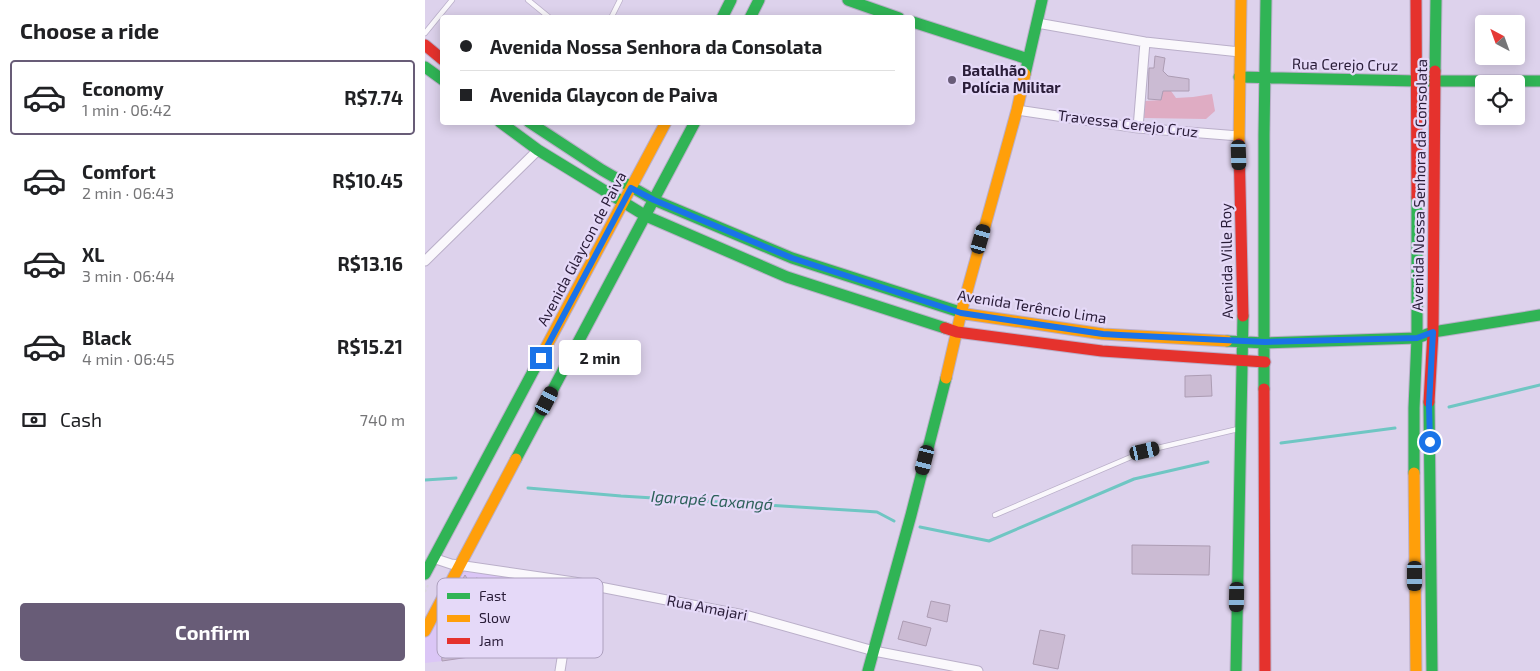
<!DOCTYPE html>
<html lang="en">
<head>
<meta charset="utf-8">
<style>
  body { margin:0; font-family:"Exo 2",sans-serif; background:#f2f2f2; color:#202124; height:100vh; display:flex; flex-direction:column; font-size:19px; white-space:nowrap }
  * { box-sizing:border-box; margin:0 }
  p { font-size:16px; color:#757577 }
  .icon { flex:none; width:28px; height:28px; fill:none; stroke:currentColor; stroke-width:2; stroke-linecap:round; stroke-linejoin:round }
  .map { position:relative; flex:1; overflow:hidden }
  .sheet { display:flex; flex-direction:column; background:#fff; width:425px }
  .sheet>* { flex:none }
  .banner { position:absolute; left:15px; top:15px; width:475px; height:110px; border-radius:5px; box-shadow:0 2px 12px #0003; display:grid; align-content:center; height:110px; padding:0 20px; background:#fff }
  .needle { width:32px; rotate:319deg }
  .tools { position:absolute; left:1050px; top:15px; display:grid; gap:10px }
  .tools a { display:grid; place-items:center; width:50px; height:50px; border-radius:5px; background:#fff; box-shadow:0 2px 12px #0003; font-size:25px }
  .end { position:absolute; width:22px; height:22px; margin:-11px; border:6px solid #1a73e8; background:#fff; box-shadow:0 0 0 2px #fff }
  .from { border-radius:50% }
  .bubble { position:absolute; height:35px; border-radius:5px; background:#fff; box-shadow:0 2px 12px #0003; font-size:16px; font-weight:700; line-height:35px; text-align:center }
  .car { position:absolute; width:15px; height:30px; margin:-15px -8px; border-radius:6px; box-shadow:0 0 4px 1px #0007; background:linear-gradient(#222 24%,#8ab4d8 0 40%,#222 0 76%,#8ab4d8 0 86%,#222 0) }
  .banner b { display:flex; align-items:center; gap:18px; height:48px; font-size:19px }
  .banner b+b { border-top:1px solid #e0e0e0 }
  .banner i { width:12px; height:12px; background:#202124 }
  ul { padding:0; list-style:none }
  li { display:flex; align-items:center; gap:15px; height:75px; margin:0 10px 8px; padding:0 10px; border:2px solid transparent; border-radius:5px }
  li div { flex:1 }
  li b { display:block; font-size:19px }
  li em { font-style:normal; font-weight:700 }
  li.current { border-color:#685c77 }
  li>.icon { width:45px; height:45px; stroke-width:1.5 }
  h2 { padding:0 20px; font-size:22px; line-height:60px }
  .pay { display:flex; align-items:center; gap:12px; height:55px; padding:0 20px; font-size:19px }
  .pay p { margin-inline-start:auto }
  .button { display:flex; gap:10px; margin-top:auto; padding:10px 20px }
  .button a { flex:1; height:58px; border-radius:5px; background:#685c77; color:#fff; font-size:20px; font-weight:700; line-height:58px; text-align:center }
  main { display:flex; flex:1; min-height:0 }
  .map>svg:first-child { display:block }
</style>
</head>
<body>
<main>
<section class="sheet">
<h2>Choose a ride</h2>
<ul>
<li class="current"><svg class="icon" aria-label="car" viewBox="0 0 24 24"><path d="M5 17H2v-5l4-1 3-4h7l3 4 3 1v5h-3M9 17h6M6 11h13"/><circle cx="7" cy="17" r="2"/><circle cx="17" cy="17" r="2"/></svg><div><b>Economy</b><p>1 min · 06:42</p></div><em>R$7.74</em></li>
<li><svg class="icon" aria-label="car" viewBox="0 0 24 24"><path d="M5 17H2v-5l4-1 3-4h7l3 4 3 1v5h-3M9 17h6M6 11h13"/><circle cx="7" cy="17" r="2"/><circle cx="17" cy="17" r="2"/></svg><div><b>Comfort</b><p>2 min · 06:43</p></div><em>R$10.45</em></li>
<li><svg class="icon" aria-label="car" viewBox="0 0 24 24"><path d="M5 17H2v-5l4-1 3-4h7l3 4 3 1v5h-3M9 17h6M6 11h13"/><circle cx="7" cy="17" r="2"/><circle cx="17" cy="17" r="2"/></svg><div><b>XL</b><p>3 min · 06:44</p></div><em>R$13.16</em></li>
<li><svg class="icon" aria-label="car" viewBox="0 0 24 24"><path d="M5 17H2v-5l4-1 3-4h7l3 4 3 1v5h-3M9 17h6M6 11h13"/><circle cx="7" cy="17" r="2"/><circle cx="17" cy="17" r="2"/></svg><div><b>Black</b><p>4 min · 06:45</p></div><em>R$15.21</em></li>
</ul>
<div class="pay"><svg class="icon" aria-label="cash" viewBox="0 0 24 24"><path d="M3 7h18v10H3z"/><circle cx="12" cy="12" r="2"/></svg>Cash<p>740 m</p></div>
<div class="button"><a>Confirm</a></div>
</section>
<div class="map">
<svg width="1115" height="671" viewBox="0 0 1115 671">
  <rect width="100%" height="100%" fill="#ddd2ec"/>
  <path fill="#dbc6f6" d="M 35,566 L 139,588 L 130,659 L 71,655 L 0,663 L 0,632 Z"/>
  <path fill="#dfacc3" d="M 738,91 L 746,91 L 751,98 L 768,97 L 787,94 L 790,111 L 781,119 L 719,118 L 720,101 L 736,100 Z"/>
  <g fill="none" stroke-linecap="round" stroke-linejoin="round">
    <path stroke="#6fc6c3" stroke-width="3" d="M 1024,407 L 1115,385
      M 856,443 L 970,428
      M 0,480 L 31,478
      M 103,488 L 196,496 L 438,511 L 452,512 L 469,521
      M 495,527 L 564,541 L 709,479 L 783,462"/>
  </g>
  <path fill="#cbbbd3" stroke="#ac9cb3" d="M 730,56 L 740,58 L 738,71 L 743,76 L 764,79 L 764,91 L 738,91 L 736,100 L 723,99 L 724,68 L 729,68 Z
    M 786,375 L 787,396 L 760,397 L 760,376 Z
    M 707,545 L 785,546 L 784,575 L 707,574 Z
    M 40,575 L 48,588 L 51,578 L 86,586 L 115,589 L 113,605 L 88,602 L 84,610 L 87,629 L 78,629 L 78,652 L 17,661 L 15,634 L 22,617 L 37,605 L 26,600 Z
    M 506,601 L 525,605 L 522,622 L 502,617 Z
    M 478,621 L 506,628 L 501,646 L 473,639 Z
    M 615,630 L 640,635 L 633,669 L 608,664 Z"/>
  <g fill="none" stroke-linecap="round" stroke-linejoin="round">
    <g stroke="#baafc9" stroke-width="6">
      <path id="lane" d="M 103,0 L 125,18
        M 186,18 L 195,0
        M 0,33 L 27,0
        M 570,515 L 720,451 L 813,429"/>
    </g>
    <g stroke="#baafc9" stroke-width="11">
      <path id="street" d="M 612,23 L 720,42 L 815,52
        M 592,110 L 713,128 L 814,136
        M 713,128 L 720,42
        M 0,261 L 113,150
        M 8,558 L 26,564 L 149,582 L 324,616 L 449,651 L 553,671
        M 135,671 L 149,582"/>
    </g>
    <g stroke="#baafc9" stroke-width="13">
      <path id="fast" d="M 423,0 L 474,18
        M 297,18 L 306,0
        M 325,18 L 334,0
        M 488,22 L 603,59
        M 0,67 L 18,80
        M 1010,71 L 1011,0
        M 600,74 L 617,0
        M 814,77 L 991,81 L 1115,81
        M 75,122 L 113,150 L 221,216 L 362,277 L 520,328
        M 104,122 L 177,170 L 229,200 L 367,258 L 541,314
        M 802,341 L 840,343 L 992,338 L 1008,332 L 1115,315
        M 839,389 L 839,135 L 841,0
        M 1004,402 L 1007,671
        M 91,459 L 270,122
        M 989,473 L 989,408 L 992,338 L 992,198
        M 0,574 L 112,364
        M 443,671 L 486,515 L 521,378
        M 811,671 L 818,316"/>
    </g>
    <g stroke="#baafc9" stroke-width="13">
      <path id="slow" d="M 814,144 L 816,0
        M 541,314 L 678,334 L 802,341
        M 112,364 L 241,122
        M 521,378 L 536,313 L 592,110 L 600,74
        M 989,473 L 991,671
        M 0,631 L 91,459"/>
    </g>
    <g stroke="#baafc9" stroke-width="13">
      <path id="jam" d="M 991,0 L 992,198
        M 0,45 L 18,60
        M 814,144 L 818,316
        M 520,328 L 532,332 L 677,351 L 840,362
        M 839,389 L 840,671
        M 1004,402 L 1008,332 L 1010,71"/>
    </g>
    <path stroke="#d8d4dd" stroke-width="2" stroke-dasharray="2.5 2.5" stroke-linecap="butt" d="M 0,592 L 3,585"/>
    <use href="#lane" stroke="#faf8fc" stroke-width="4.5"/>
    <use href="#street" stroke="#faf8fc" stroke-width="9"/>
    <use href="#fast" stroke="#30b455" stroke-width="11"/>
    <use href="#slow" stroke="#ff9f0a" stroke-width="11"/>
    <use href="#jam" stroke="#e5322d" stroke-width="11"/>
  </g>
  <g fill="none" stroke-linecap="round" stroke-linejoin="round">
    <path stroke="#1a73e8" stroke-width="6" d="M 116,358 L 206,188 L 229,200 L 367,258 L 536,313 L 678,334 L 695,335 L 840,342 L 992,338 L 1008,332 L 1004,404 L 1005,442"/>
  </g>
  <circle fill="#685c77" stroke="#e5d9f8" stroke-width="2" cx="527" cy="80" r="5"/>
  <g text-anchor="middle" stroke-width="4.5" stroke-linejoin="round" paint-order="stroke">
    <g font-size="15" fill="#291c38" stroke="#e5d9f8">
      <text transform="translate(920 65) rotate(1)" y="5">Rua Cerejo Cruz</text>
      <text transform="translate(703 124) rotate(7)" y="5">Travessa Cerejo Cruz</text>
      <text transform="translate(995 185) rotate(-89)" y="5">Avenida Nossa Senhora da Consolata</text>
      <text transform="translate(157 249) rotate(-62)" y="5">Avenida Glaycon de Paiva</text>
      <text transform="translate(802 261) rotate(-91)" y="5">Avenida Ville Roy</text>
      <text transform="translate(607 307) rotate(9)" y="5">Avenida Terêncio Lima</text>
      <text transform="translate(282 608) rotate(11)" y="5">Rua Amajari</text>
    </g>
    <g font-size="15" font-weight="bold" fill="#291c38" stroke="#e5d9f8" text-anchor="start">
      <text x="537" y="76">Batalhão<tspan x="537" dy="17">Polícia Militar</tspan></text>
    </g>
    <g font-size="16" font-style="italic" fill="#2c6059" stroke="#e5d9f8">
      <text transform="translate(287 500) rotate(4)" y="6">Igarapé Caxangá</text>
    </g>
  </g>
  <rect x="12" y="578" width="166" height="80" rx="8" fill="#e5d9f8" stroke="#ada0be" stroke-width="1"/>
  <rect x="22" y="593" width="23" height="6" fill="#30b455"/>
  <rect x="22" y="615" width="23" height="7" fill="#ff9f0a"/>
  <rect x="22" y="638" width="23" height="6" fill="#e5322d"/>
  <g font-size="14" fill="#291c38">
    <text x="54" y="601">Fast</text>
    <text x="54" y="623">Slow</text>
    <text x="54" y="646">Jam</text>
  </g>
</svg>
<div class="tools">
<a><svg class="needle" viewBox="-14 -14 28 28"><path d="M0-13l5 13h-10z" fill="#e53935"/><path d="M0 13l5-13h-10z" fill="#757577"/></svg></a>
<a><svg class="icon" aria-label="locate" viewBox="0 0 24 24"><circle cx="12" cy="12" r="6"/><path d="M12 2v4M12 18v4M2 12h4M18 12h4"/></svg></a>
</div>
<i class="end from" style="left:1005px;top:442px"></i>
<i class="end" style="left:116px;top:358px"></i>
<div class="bubble" style="left:134px;top:340px;width:82px">2 min</div>
<i class="car" style="left:814px;top:155px;rotate:178deg"></i>
<i class="car" style="left:556px;top:239px;rotate:16deg"></i>
<i class="car" style="left:122px;top:401px;rotate:28deg"></i>
<i class="car" style="left:720px;top:451px;rotate:77deg"></i>
<i class="car" style="left:500px;top:460px;rotate:194deg"></i>
<i class="car" style="left:990px;top:576px;rotate:180deg"></i>
<i class="car" style="left:812px;top:597px;rotate:181deg"></i>
<div class="banner">
<b><i class="from"></i>Avenida Nossa Senhora da Consolata</b>
<b><i></i>Avenida Glaycon de Paiva</b>
</div>
</div>
</main>
</body>
</html>
